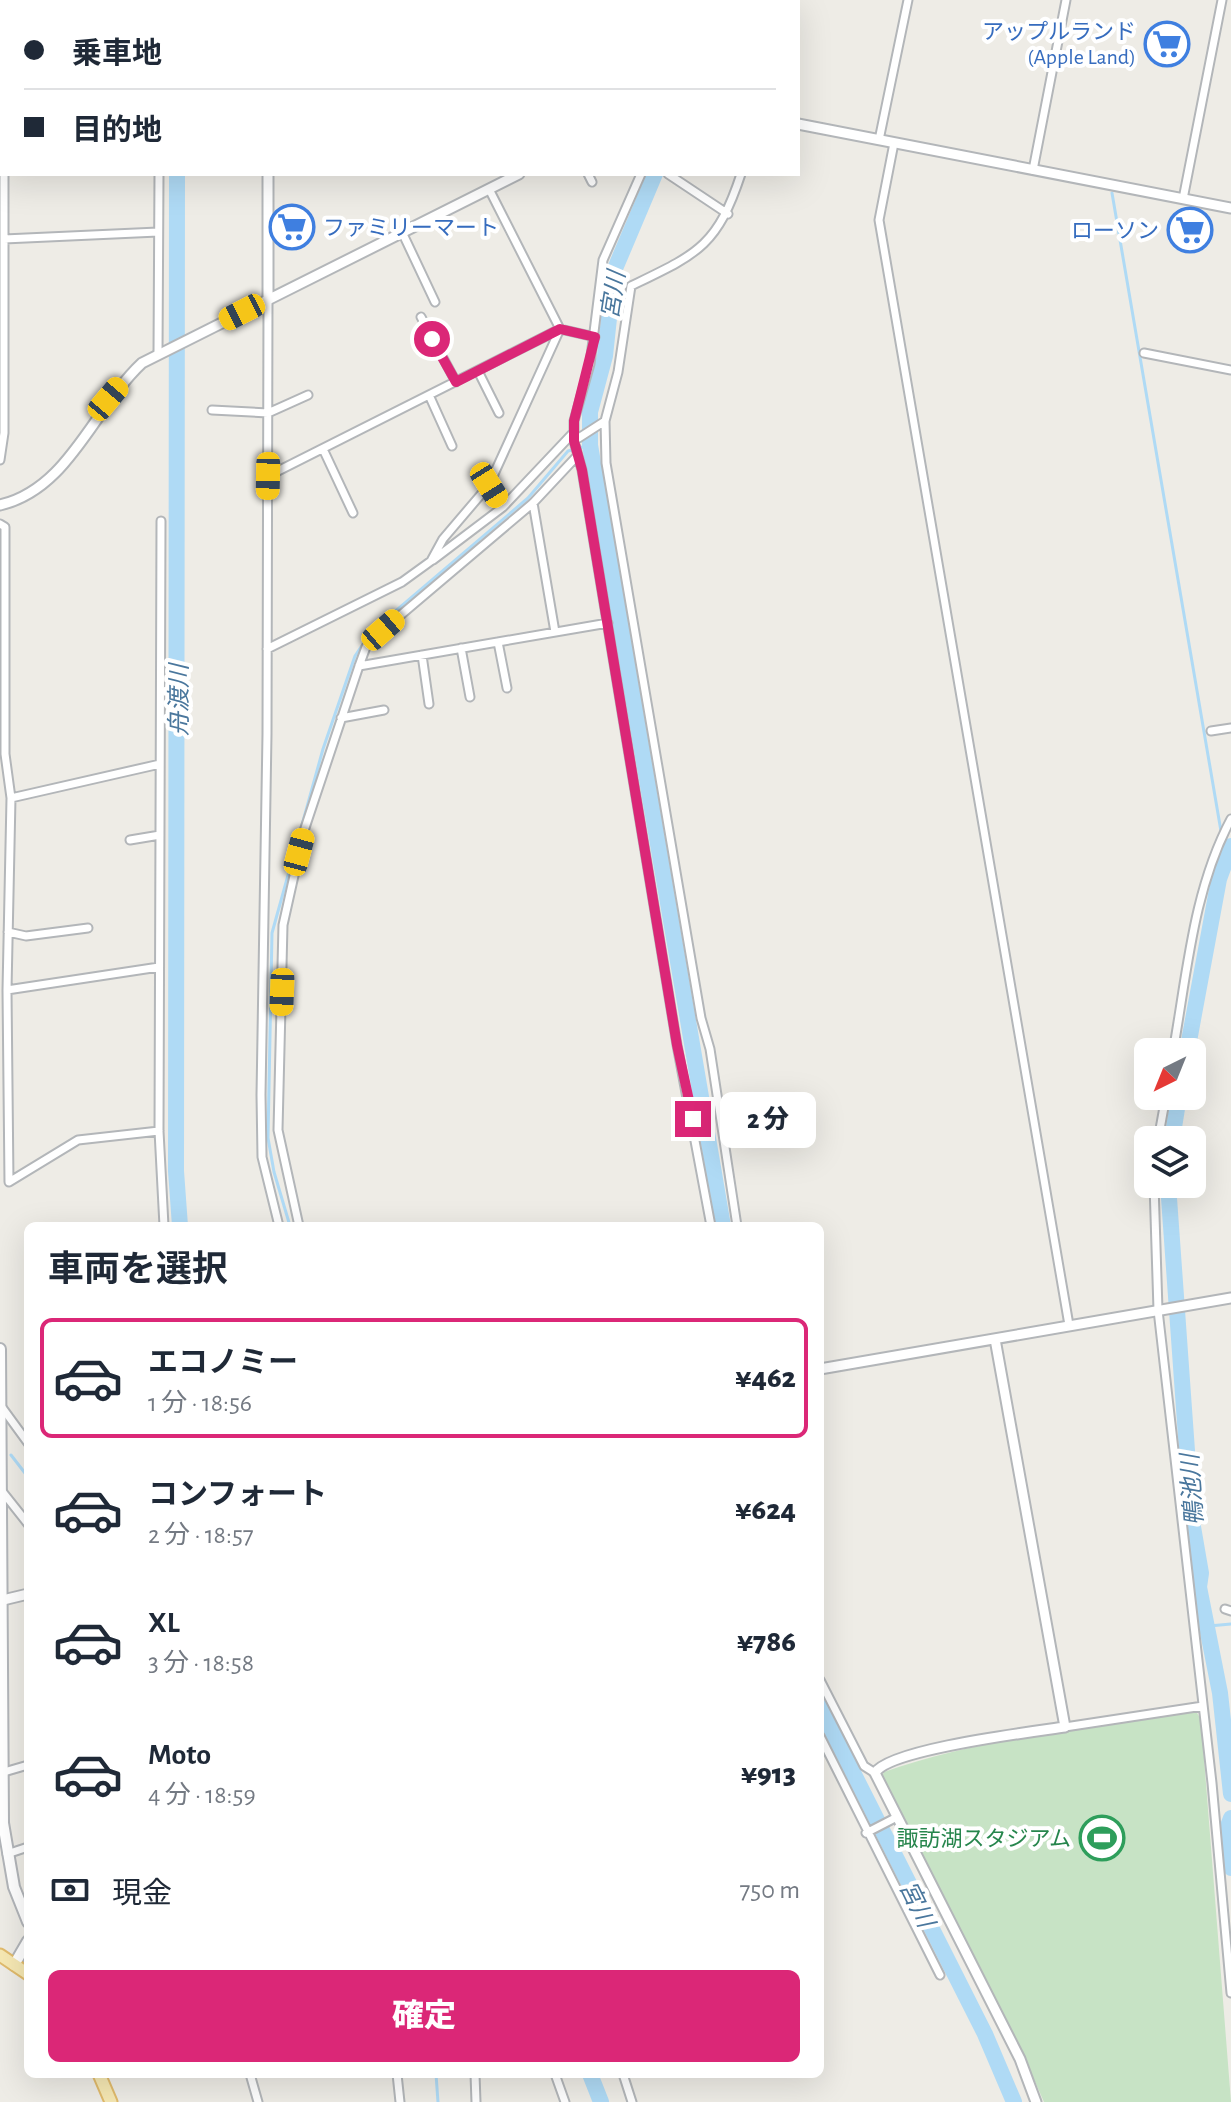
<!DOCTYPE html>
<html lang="ja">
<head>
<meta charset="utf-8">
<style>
  body { margin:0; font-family:"Alegreya Sans","Noto Sans JP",sans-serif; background:#f6f6f7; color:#1f2937; height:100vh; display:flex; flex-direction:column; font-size:30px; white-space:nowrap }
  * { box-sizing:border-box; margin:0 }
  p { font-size:26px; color:#747a83 }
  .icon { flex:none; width:44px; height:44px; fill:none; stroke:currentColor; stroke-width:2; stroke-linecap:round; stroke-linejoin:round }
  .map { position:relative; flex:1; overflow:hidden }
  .side { position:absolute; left:24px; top:1222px; width:800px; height:856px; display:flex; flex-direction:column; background:#fff; border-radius:12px; box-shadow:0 8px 32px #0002 }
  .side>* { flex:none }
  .top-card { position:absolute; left:0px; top:0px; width:800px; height:176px; box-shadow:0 8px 32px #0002; display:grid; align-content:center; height:176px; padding:0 24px; background:#fff }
  .needle { width:52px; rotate:223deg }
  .controls { position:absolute; left:1134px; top:1038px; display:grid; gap:16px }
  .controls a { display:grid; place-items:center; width:72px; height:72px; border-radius:12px; background:#fff; box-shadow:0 8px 32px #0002; font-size:40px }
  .end { position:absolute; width:36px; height:36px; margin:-18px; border:10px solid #db2777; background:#fff; box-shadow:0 0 0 4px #fff }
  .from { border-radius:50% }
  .bubble { position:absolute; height:56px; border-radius:12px; background:#fff; box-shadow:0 8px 32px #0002; font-size:26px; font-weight:800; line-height:56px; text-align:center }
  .car { position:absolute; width:24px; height:48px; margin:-24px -12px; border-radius:10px; box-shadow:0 0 6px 2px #0007; background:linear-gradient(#f5c518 24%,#345 0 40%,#f5c518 0 76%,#345 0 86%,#f5c518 0) }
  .top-card b { display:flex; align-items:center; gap:28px; height:76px; font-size:30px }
  .top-card b+b { border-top:2px solid #e0e1e3 }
  .top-card i { width:20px; height:20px; background:#1f2937 }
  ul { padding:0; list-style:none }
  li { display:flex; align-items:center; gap:24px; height:120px; margin:0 16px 12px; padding:0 8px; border:4px solid transparent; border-radius:12px }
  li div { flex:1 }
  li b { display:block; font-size:30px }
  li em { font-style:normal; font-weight:800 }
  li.current { border-color:#db2777 }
  li>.icon { width:72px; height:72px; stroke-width:1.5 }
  h2 { padding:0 24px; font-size:36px; line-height:96px }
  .pay { display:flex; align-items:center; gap:20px; height:88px; padding:0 24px; font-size:30px }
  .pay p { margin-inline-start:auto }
  .primary-button { display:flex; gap:16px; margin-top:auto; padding:16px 24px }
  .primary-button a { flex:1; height:92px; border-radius:12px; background:#db2777; color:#fff; font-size:32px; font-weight:800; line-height:92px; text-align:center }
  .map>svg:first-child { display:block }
</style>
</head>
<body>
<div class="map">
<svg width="1231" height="2102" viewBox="0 0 1231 2102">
  <rect width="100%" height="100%" fill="#eeece6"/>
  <path fill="#c7e3c5" d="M 1196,1711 L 1201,1720 L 1231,2102 L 1044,2102 L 1021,2050 L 882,1776 L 884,1772 C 983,1737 1093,1729 1196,1711 Z"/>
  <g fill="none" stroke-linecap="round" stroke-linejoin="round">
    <path stroke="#afdaf5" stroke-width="3" d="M 1112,193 L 1223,843 L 1228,852
      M 290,1226 L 274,1172 L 268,1138 L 272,933 L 323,749 L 355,656 L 371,632 L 528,498 L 568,451 L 590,445
      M 11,1455 L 28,1477
      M 1209,1626 L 1231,1624
      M 436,2074 L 438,2102"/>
    <path stroke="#afdaf5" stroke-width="16" d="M 177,0 L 177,2
      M 735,2 L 736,0
      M 177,174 L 176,1171 L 180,1226
      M 655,174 L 614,271 L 605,356 L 590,412 L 590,445 L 723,1226
      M 1187,1052 L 1219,879 L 1231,846
      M 1172,1140 L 1179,1096
      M 1168,1184 L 1192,1521 L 1201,1573 L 1199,1587 L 1220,1693 L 1231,1794
      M 820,1707 L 985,2034 L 1014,2102
      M 1231,1818 L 1228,1826 L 1231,1868
      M 590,2074 L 601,2102"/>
    <g stroke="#b3b6b9" stroke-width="11">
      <path id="minor" d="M 2,0 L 3,2
        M 567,0 L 569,2
        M 695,0 L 701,2
        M 162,2 L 162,0
        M 641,2 L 643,0
        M 718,2 L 719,0
        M 790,2 L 791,0
        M 879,140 L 908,0
        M 894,143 L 879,220 L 1069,1325
        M 1033,170 L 1066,0
        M 588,174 L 592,182
        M 641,174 L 603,260 L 590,364 L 574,421 L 574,441 L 582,470 L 677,1045 L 711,1226
        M 668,174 L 728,214
        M 489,189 L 560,329
        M 1183,199 L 1222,0
        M 402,232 L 435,302
        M 4,239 L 158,232
        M 268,298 L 267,734 L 261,1095 L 262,1157 L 279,1226
        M 421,317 L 456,382
        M 1144,353 L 1231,370
        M 158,354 L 159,174
        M 478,371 L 499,413
        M 429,395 L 452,446
        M 212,410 L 268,413 L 308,395
        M 574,441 L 605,421
        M 323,449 L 353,513
        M 0,460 L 4,433 L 4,174
        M 268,476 L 560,329 L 595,337
        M 489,485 L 503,507
        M 533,503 L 555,632
        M 161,521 L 159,1131 L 164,1226
        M 0,524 L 5,527 L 5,754 L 11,798 L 7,990 L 9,1182 L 78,1140 L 159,1131
        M 433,560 L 503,507 L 573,433
        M 498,642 L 507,688
        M 461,648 L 470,697
        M 267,649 L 402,582 L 431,561 L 443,539 L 489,485 L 560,329
        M 422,655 L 429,704
        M 359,666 L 608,623
        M 341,718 L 384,710
        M 1211,731 L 1231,728
        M 11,798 L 160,764
        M 130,840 L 160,835
        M 8,932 L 26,936 L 88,928
        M 7,990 L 159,967
        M 1173,1052 C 1187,974 1193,890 1231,819
        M 1158,1140 L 1166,1096
        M 1154,1184 L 1158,1310 L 1212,1783 L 1231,1993
        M 299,1226 L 278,1130 L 283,925 L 304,831 L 359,666 L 366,647 L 383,630 L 533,503 L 578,455
        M 737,1226 L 710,1049 L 701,1018 L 606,463 L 605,421 L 618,372 L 631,286 C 697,254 717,247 741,174
        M 1,1406 L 28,1443
        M 1,1490 L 28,1524
        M 1225,1609 L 1231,1611
        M 820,1680 L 864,1766 L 875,1773
        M 1065,1727 L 1203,1706
        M 820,1736 L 940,1975
        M 4,1772 L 28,1765
        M 866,1833 L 897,1817
        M 7,1854 L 28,1847
        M 250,2074 L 258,2102
        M 397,2074 L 400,2102
        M 475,2074 L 476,2102
        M 555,2074 L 565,2102
        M 623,2074 L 632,2102"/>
    </g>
    <g stroke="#b3b6b9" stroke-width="13">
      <path id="tertiary" d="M 270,2 L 270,0
        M 798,124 L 1231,208
        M 268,298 L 268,174
        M 0,505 C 69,489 93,409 142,363 L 519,174
        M 995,1339 L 1065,1727 C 1032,1732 889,1749 875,1773 L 1020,2059 L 1036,2102
        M 820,1369 L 1231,1298
        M 3,1600 L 28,1594"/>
    </g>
    <g stroke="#b2b5b9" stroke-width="14">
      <path id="secondary" d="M 0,1349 L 3,1823 L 14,1887 L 28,1922
        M 14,1965 L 28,1941"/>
    </g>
    <g stroke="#e1bb6c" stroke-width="15">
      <path id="primary" d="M 0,1955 L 28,1974
        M 99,2074 L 111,2102"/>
    </g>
    <use href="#minor" stroke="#fff" stroke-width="7"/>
    <use href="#tertiary" stroke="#fff" stroke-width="9"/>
    <use href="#secondary" stroke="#fff" stroke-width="10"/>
    <use href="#primary" stroke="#f6e8b3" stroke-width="11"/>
  </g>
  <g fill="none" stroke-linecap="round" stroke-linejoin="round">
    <path stroke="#db2777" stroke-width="10" d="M 432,339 L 456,382 L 560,329 L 595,337 L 574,421 L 574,441 L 582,470 L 677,1045 L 693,1119"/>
  </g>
  <defs>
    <g id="supermarket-ring" transform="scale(2.3)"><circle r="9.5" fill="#fff" stroke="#3f7fe0" stroke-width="1.5"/><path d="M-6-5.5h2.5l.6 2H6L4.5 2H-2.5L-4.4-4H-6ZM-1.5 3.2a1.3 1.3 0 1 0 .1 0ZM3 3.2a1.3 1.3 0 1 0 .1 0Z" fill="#3f7fe0"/></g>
    <g id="stadium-ring" transform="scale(2.3)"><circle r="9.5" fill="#fff" stroke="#2e9e5b" stroke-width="1.5"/><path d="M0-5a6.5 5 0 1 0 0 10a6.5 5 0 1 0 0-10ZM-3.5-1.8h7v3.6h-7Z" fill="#2e9e5b"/></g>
  </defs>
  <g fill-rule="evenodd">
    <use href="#supermarket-ring" x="1167" y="44"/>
    <use href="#supermarket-ring" x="292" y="227"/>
    <use href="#supermarket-ring" x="1190" y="230"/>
    <use href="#stadium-ring" x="1102" y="1838"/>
  </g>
  <g text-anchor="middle" stroke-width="8" stroke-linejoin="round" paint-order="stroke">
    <g font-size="22" fill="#366cbe" stroke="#fff" text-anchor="end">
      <text x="1136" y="39">アップルランド<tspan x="1136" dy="25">(Apple Land)</tspan></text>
      <text x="323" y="235" text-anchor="start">ファミリーマート</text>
      <text x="1159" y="238">ローソン</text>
    </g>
    <g font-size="22" fill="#27864d" stroke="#fff" text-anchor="end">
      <text x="1071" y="1846">諏訪湖スタジアム</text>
    </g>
    <g font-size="24" font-style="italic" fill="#4a779d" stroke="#fff">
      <text transform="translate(613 295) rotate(-81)" y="8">宮川</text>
      <text transform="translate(179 700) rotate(-90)" y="8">舟渡川</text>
      <text transform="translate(1192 1490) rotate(-94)" y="8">鴨池川</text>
      <text transform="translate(917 1904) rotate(64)" y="8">宮川</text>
    </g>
  </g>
</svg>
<div class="controls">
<a><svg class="needle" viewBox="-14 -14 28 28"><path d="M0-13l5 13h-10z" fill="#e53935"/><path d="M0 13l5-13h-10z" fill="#747a83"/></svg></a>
<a><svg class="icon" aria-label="layers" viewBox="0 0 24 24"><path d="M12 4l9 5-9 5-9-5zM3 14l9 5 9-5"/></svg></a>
</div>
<i class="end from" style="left:432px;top:339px"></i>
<i class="end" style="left:693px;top:1119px"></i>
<div class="bubble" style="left:720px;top:1092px;width:96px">2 分</div>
<i class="car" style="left:242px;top:312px;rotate:243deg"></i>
<i class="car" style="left:108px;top:399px;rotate:40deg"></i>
<i class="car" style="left:268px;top:476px;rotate:181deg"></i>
<i class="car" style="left:489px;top:485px;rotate:148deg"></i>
<i class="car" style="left:383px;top:630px;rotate:49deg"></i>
<i class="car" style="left:299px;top:852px;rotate:15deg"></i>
<i class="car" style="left:282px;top:992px;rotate:182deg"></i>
<div class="top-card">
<b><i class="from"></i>乗車地</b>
<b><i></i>目的地</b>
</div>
<section class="side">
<h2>車両を選択</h2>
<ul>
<li class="current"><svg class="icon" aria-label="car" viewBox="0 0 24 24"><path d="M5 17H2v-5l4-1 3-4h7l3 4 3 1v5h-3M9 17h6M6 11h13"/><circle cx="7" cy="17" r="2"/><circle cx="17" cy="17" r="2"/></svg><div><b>エコノミー</b><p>1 分 · 18:56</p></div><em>¥462</em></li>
<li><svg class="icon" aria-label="car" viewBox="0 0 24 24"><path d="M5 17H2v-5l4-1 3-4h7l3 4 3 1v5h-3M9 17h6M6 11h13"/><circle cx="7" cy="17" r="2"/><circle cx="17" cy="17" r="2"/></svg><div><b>コンフォート</b><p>2 分 · 18:57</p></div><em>¥624</em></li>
<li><svg class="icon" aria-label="car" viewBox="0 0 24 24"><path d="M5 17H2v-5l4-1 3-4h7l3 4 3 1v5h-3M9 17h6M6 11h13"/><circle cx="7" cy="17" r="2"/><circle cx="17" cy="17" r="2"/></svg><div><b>XL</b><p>3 分 · 18:58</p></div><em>¥786</em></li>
<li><svg class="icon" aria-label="car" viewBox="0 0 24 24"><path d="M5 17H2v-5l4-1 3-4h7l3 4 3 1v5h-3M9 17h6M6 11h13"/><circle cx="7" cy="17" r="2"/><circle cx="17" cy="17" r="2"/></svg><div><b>Moto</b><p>4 分 · 18:59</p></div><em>¥913</em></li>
</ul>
<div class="pay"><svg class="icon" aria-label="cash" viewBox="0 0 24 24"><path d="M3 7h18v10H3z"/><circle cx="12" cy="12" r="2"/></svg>現金<p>750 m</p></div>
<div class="primary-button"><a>確定</a></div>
</section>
</div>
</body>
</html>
